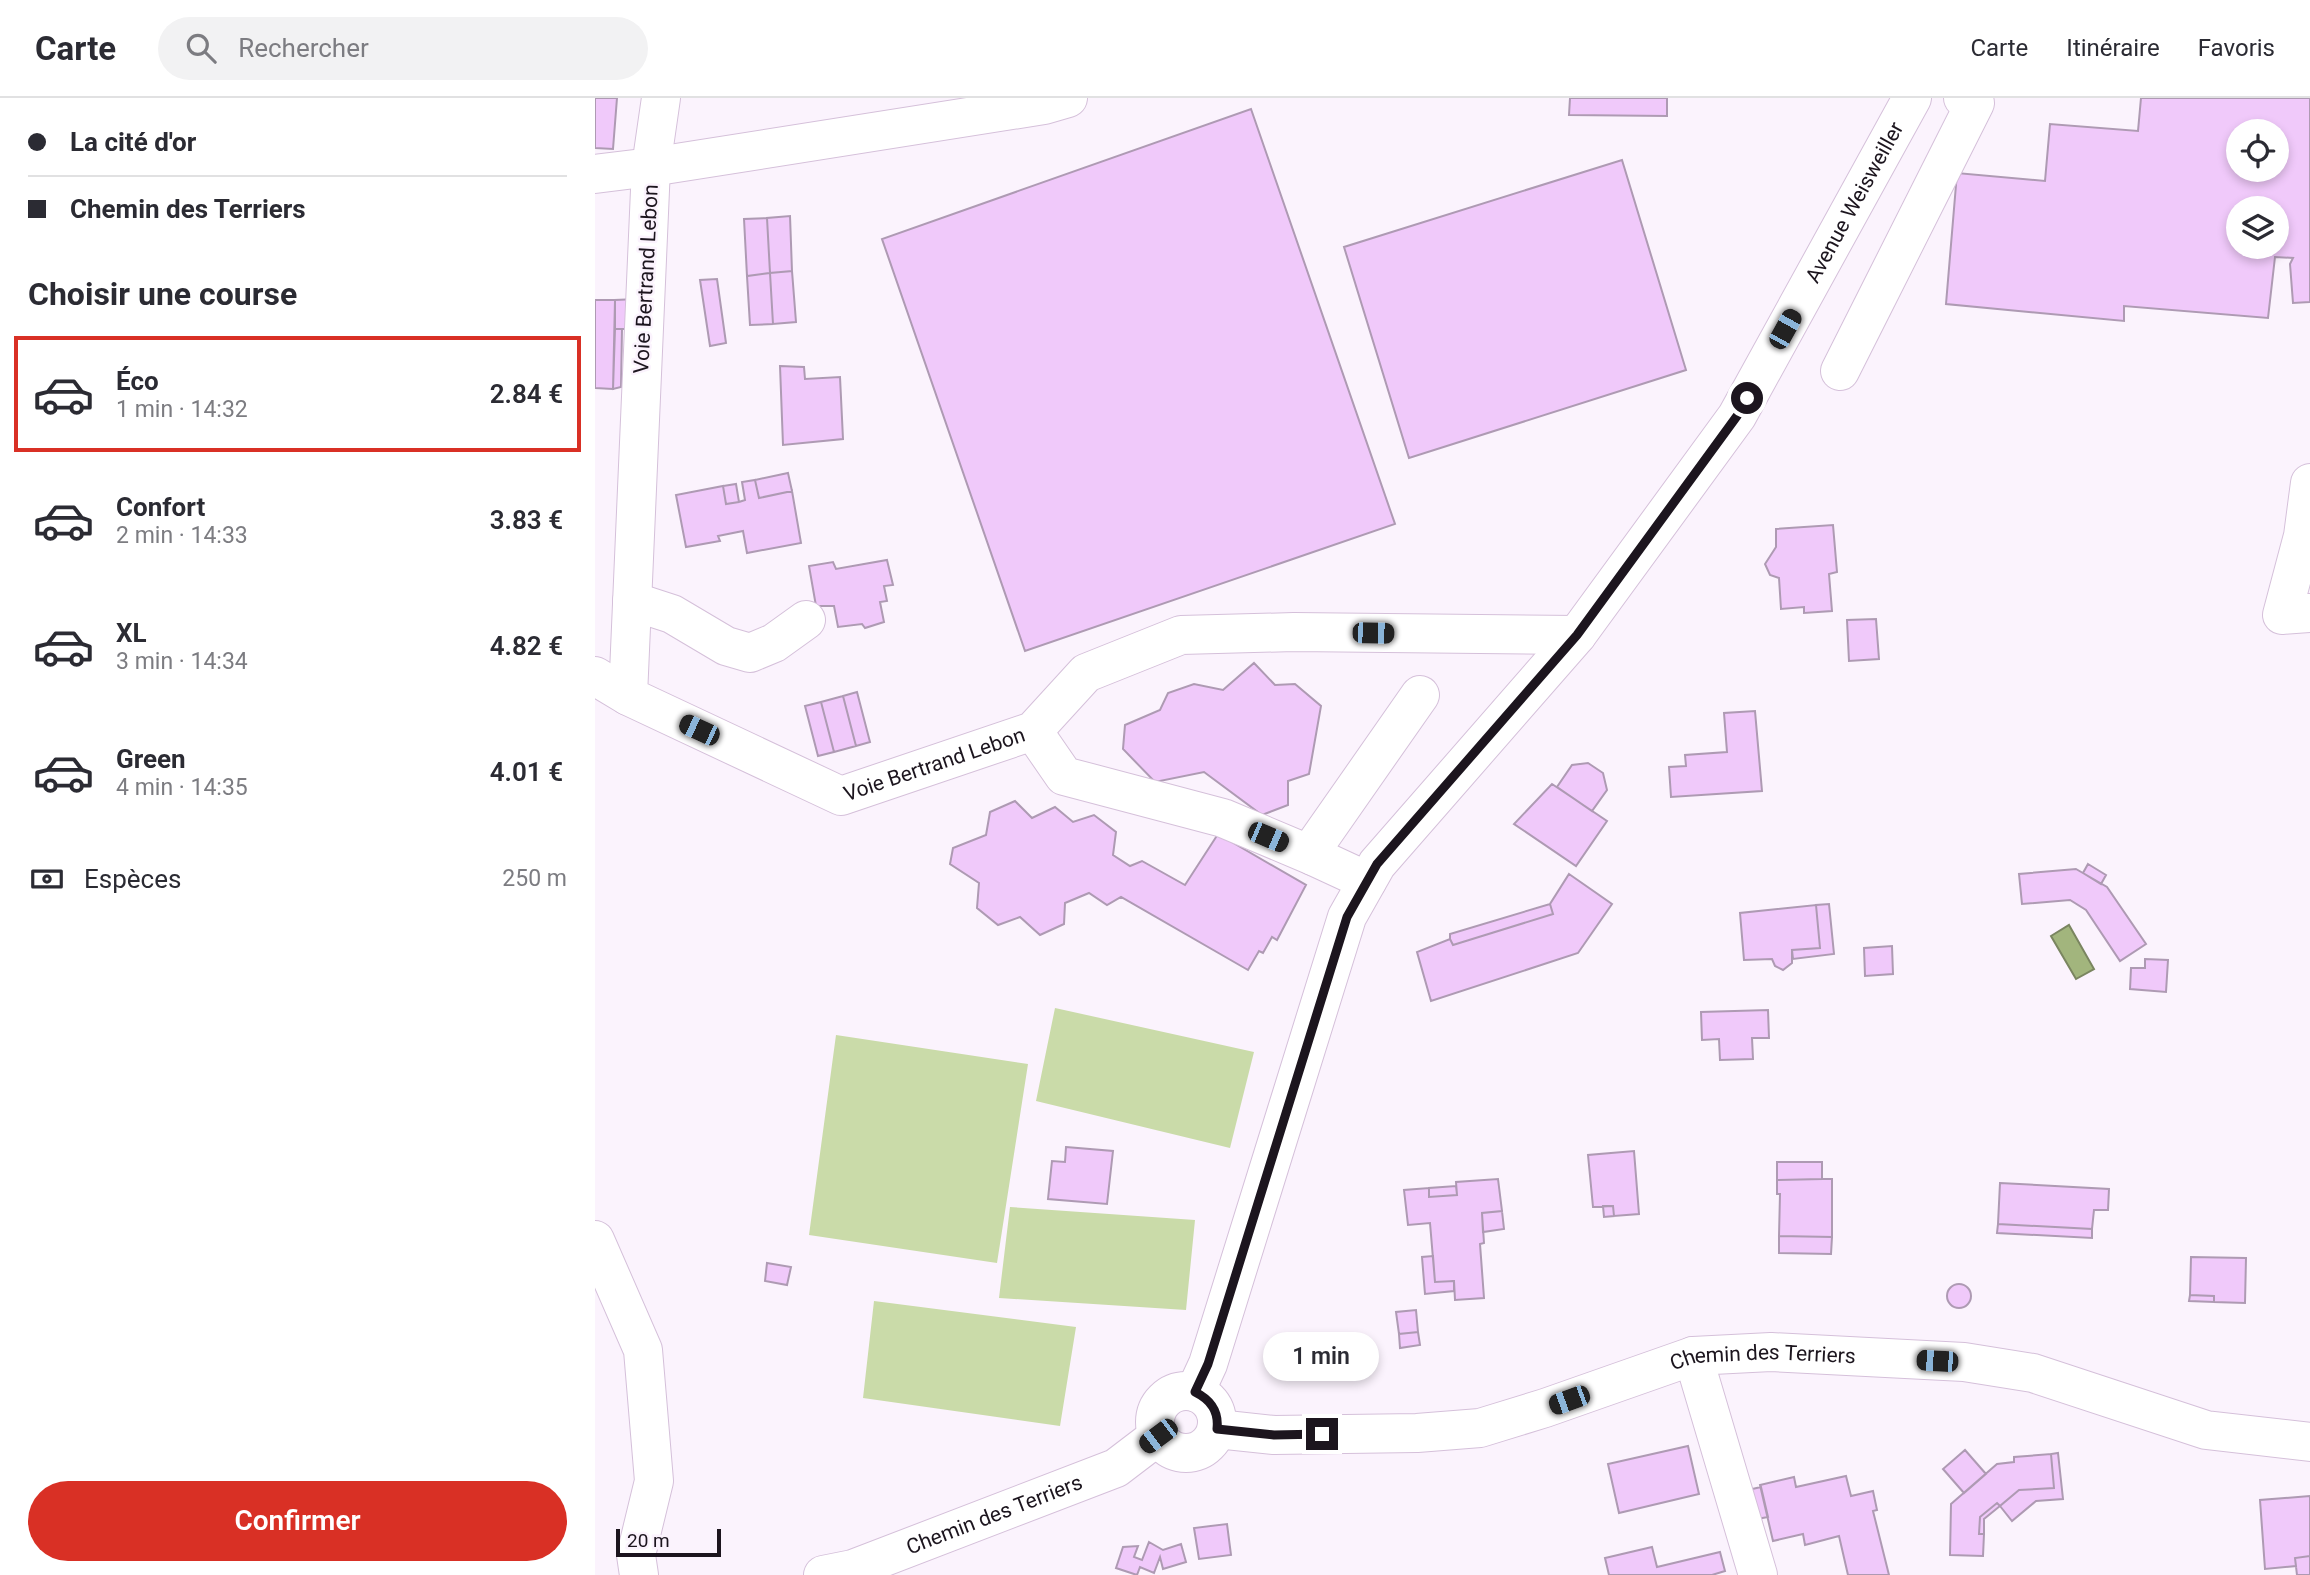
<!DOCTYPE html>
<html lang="fr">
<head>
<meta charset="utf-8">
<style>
  body { margin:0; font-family:Roboto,sans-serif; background:#f2f2f3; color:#2b2b33; height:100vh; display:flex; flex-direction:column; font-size:26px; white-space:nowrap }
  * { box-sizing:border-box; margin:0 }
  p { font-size:23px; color:#7c7c81 }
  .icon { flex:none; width:38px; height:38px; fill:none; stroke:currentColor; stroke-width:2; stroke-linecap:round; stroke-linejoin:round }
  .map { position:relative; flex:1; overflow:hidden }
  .sheet { display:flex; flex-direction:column; background:#fff; width:595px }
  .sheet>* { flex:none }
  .banner { display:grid; align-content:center; height:154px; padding:0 28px; background:#fff }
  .tools { position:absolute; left:1631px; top:21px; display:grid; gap:14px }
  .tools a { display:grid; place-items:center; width:63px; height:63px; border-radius:50%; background:#fff; box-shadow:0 4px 10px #0003; font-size:35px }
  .scale { position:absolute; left:21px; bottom:18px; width:105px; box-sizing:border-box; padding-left:7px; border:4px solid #1c151e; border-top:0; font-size:19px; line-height:24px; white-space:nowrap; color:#1c151e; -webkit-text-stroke:5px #fbf3fd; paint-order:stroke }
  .end { position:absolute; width:32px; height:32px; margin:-16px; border:9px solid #1c151e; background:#fff; box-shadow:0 0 0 4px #fff }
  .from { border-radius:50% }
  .bubble { position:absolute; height:49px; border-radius:24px; background:#fff; box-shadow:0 4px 10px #0003; font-size:23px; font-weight:600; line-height:49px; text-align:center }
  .car { position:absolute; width:21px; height:42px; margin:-21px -10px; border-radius:9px; box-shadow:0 0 5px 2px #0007; background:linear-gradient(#222 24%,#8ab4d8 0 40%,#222 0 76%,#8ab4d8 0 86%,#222 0) }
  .banner b { display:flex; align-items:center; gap:24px; height:66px; font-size:26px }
  .banner b+b { border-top:2px solid #e1e1e2 }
  .banner i { width:18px; height:18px; background:#2b2b33 }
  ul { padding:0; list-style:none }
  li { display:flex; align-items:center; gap:21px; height:116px; margin:0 14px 10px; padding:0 14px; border:4px solid transparent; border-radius:0px }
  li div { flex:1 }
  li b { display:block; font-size:26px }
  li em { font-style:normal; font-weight:600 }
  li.selected { border-color:#d93025 }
  li>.icon { width:63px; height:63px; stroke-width:1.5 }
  h2 { padding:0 28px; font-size:32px; line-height:84px }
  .pay { display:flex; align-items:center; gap:18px; height:77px; padding:0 28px; font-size:26px }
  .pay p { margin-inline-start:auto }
  .cta { display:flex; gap:14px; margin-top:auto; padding:14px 28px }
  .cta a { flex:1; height:80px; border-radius:42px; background:#d93025; color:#fff; font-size:28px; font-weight:600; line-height:80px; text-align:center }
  header { display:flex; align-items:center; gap:42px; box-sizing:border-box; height:98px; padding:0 35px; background:#fff; border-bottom:2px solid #e1e1e2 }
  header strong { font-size:33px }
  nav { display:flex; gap:38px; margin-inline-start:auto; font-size:24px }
  .search { width:490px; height:63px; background:#f2f2f3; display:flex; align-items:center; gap:18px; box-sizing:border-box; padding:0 24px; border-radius:38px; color:#7c7c81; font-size:26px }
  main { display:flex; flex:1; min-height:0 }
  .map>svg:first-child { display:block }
</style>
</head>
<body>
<header>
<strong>Carte</strong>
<div class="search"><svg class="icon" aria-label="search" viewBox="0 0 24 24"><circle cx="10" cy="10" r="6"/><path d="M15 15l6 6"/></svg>Rechercher</div>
<nav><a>Carte</a><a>Itinéraire</a><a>Favoris</a></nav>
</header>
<main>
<section class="sheet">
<div class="banner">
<b><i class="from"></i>La cité d'or</b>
<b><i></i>Chemin des Terriers</b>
</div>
<h2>Choisir une course</h2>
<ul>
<li class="selected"><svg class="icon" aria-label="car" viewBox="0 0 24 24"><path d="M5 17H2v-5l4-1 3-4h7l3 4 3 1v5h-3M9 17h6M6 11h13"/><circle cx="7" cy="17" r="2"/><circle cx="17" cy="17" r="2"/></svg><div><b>Éco</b><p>1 min · 14:32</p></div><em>2.84 €</em></li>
<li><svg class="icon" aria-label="car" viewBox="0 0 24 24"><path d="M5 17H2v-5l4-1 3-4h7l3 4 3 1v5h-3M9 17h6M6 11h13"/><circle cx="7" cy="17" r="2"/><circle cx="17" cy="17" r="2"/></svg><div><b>Confort</b><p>2 min · 14:33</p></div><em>3.83 €</em></li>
<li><svg class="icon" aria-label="car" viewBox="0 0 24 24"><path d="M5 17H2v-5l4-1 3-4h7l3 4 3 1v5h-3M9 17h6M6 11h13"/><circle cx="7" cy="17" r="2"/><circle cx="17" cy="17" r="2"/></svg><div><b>XL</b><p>3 min · 14:34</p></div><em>4.82 €</em></li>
<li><svg class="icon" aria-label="car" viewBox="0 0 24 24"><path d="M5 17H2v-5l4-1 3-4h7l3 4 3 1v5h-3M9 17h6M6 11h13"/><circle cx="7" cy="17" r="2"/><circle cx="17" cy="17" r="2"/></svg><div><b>Green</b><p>4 min · 14:35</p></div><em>4.01 €</em></li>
</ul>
<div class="pay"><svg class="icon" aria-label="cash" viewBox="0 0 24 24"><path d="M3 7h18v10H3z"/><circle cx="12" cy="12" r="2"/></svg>Espèces<p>250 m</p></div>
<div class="cta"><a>Confirmer</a></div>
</section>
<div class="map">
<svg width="1715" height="1477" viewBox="0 0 1715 1477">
  <rect width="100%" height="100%" fill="#fbf3fd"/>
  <path fill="#cadba9" d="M 460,910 L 659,954 L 635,1050 L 441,1003 Z
    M 241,937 L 433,966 L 402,1165 L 214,1137 Z
    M 415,1109 L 600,1122 L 591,1212 L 404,1200 Z
    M 279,1203 L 481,1229 L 465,1328 L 268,1300 Z"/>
  <path fill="#a2b57d" stroke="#7a8560" stroke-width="2" d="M 1474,827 L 1499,871 L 1481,881 L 1456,838 Z"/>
  <path fill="#f0c9fa" stroke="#ae9ab3" stroke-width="2" fill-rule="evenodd" d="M 0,0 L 22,0 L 18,51 L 0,50 Z
    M 975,0 L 1072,0 L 1072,18 L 974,17 Z
    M 1546,0 L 1715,0 L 1715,204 L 1698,205 L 1695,166 L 1698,160 L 1680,159 L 1673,220 L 1529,208 L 1529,223 L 1351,206 L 1362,75 L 1450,83 L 1455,26 L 1543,33 ZM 1643,33 L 1682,33 L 1682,72 L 1643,72 ZM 1643,110 L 1682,110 L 1682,149 L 1643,149 Z
    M 656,11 L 800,426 L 430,553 L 287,141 Z
    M 1027,62 L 1091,272 L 814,360 L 749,149 Z
    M 195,118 L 197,173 L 175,175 L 172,120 Z
    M 172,120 L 175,175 L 152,178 L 149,121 Z
    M 197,173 L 201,224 L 178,226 L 175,175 Z
    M 175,175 L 178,226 L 155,227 L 152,178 Z
    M 122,181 L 131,245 L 115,248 L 105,182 Z
    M 42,201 L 39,231 L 20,231 L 20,202 Z
    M 0,202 L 20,202 L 18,291 L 0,290 Z
    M 20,231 L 27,231 L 26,289 L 18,291 Z
    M 185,268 L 209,269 L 210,281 L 245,279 L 248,341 L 188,347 Z
    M 193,375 L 197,393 L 164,400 L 160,382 Z
    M 160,382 L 164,400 L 197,393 L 206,445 L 152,455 L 148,433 L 123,438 L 125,443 L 91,449 L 81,397 L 128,388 L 131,406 L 144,404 L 150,402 L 147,384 Z
    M 141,386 L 144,404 L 131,406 L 128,388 Z
    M 1238,427 L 1242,474 L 1234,476 L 1237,513 L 1209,515 L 1209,509 L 1186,511 L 1184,480 L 1175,477 L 1170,466 L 1181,449 L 1181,431 Z
    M 292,462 L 298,487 L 289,488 L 292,503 L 285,504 L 289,524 L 270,530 L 267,526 L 243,529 L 239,508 L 221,508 L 214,468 L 238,464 L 241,471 Z
    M 1281,521 L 1284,561 L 1254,563 L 1252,522 Z
    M 659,565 L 680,587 L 700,586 L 726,608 L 714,676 L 693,683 L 693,707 L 667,717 L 609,674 L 560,684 L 528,651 L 530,627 L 565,612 L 573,595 L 599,586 L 628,592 Z
    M 262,594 L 275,644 L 261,648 L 248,598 Z
    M 248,598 L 261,648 L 239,654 L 226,604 Z
    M 226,604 L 239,654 L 223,658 L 210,608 Z
    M 1160,613 L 1167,693 L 1076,699 L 1074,669 L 1091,668 L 1090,657 L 1132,654 L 1129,615 Z
    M 993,665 L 1008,675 L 1012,692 L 997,713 L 962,689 L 977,667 Z
    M 957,686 L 1012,723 L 981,768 L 919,726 Z
    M 420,703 L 437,720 L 460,709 L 478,724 L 499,717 L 521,734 L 518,757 L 535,768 L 547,763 L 590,787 L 623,736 L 711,787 L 682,842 L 677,839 L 668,855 L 664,853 L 653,872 L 526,799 L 512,807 L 494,795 L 470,805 L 469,826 L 445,837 L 425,819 L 403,827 L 382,810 L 384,785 L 355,766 L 358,750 L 391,737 L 395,714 Z
    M 1493,766 L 1511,777 L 1506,786 L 1488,775 Z
    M 1481,771 L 1512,789 L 1551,846 L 1525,863 L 1491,812 L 1475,802 L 1427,806 L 1424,776 Z
    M 974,776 L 1017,806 L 983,855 L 836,903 L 822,854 L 855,841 L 858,847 L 958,816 L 955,806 Z
    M 955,806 L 958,816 L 858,847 L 855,841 L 855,836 Z
    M 1234,806 L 1239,856 L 1198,861 L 1197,852 L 1225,850 L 1221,807 Z
    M 1221,807 L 1225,850 L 1197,852 L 1197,865 L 1188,872 L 1180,868 L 1177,861 L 1149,862 L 1145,815 Z
    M 1297,848 L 1298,876 L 1270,878 L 1269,850 Z
    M 1550,861 L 1573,862 L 1571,894 L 1535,891 L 1536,870 L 1550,870 Z
    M 1173,912 L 1174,940 L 1157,940 L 1158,961 L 1125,962 L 1124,941 L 1107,942 L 1106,914 Z
    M 471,1049 L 518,1053 L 512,1106 L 453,1101 L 457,1063 L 470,1064 Z
    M 1039,1053 L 1044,1116 L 1019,1118 L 1018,1108 L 998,1109 L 993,1057 Z
    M 1182,1064 L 1227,1064 L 1227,1081 L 1182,1082 Z
    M 903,1081 L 907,1113 L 887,1115 L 889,1145 L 885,1146 L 889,1200 L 860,1202 L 859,1183 L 840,1184 L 835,1125 L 813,1127 L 809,1092 L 834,1090 L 834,1099 L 862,1097 L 861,1084 Z
    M 1227,1081 L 1237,1081 L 1237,1139 L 1184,1138 L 1185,1096 L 1182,1096 L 1182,1082 Z
    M 1405,1085 L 1514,1091 L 1513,1112 L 1499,1112 L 1497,1131 L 1403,1126 Z
    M 861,1088 L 862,1097 L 834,1099 L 834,1090 Z
    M 1008,1108 L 1018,1108 L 1019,1118 L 1009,1119 Z
    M 907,1113 L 909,1131 L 888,1134 L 887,1115 Z
    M 1403,1126 L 1497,1131 L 1497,1140 L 1402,1135 Z
    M 1184,1138 L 1237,1139 L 1236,1156 L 1184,1155 Z
    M 838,1158 L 840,1184 L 859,1183 L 859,1193 L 830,1196 L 827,1159 Z
    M 1596,1159 L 1651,1160 L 1650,1205 L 1619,1204 L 1619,1198 L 1595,1197 Z
    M 172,1165 L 196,1169 L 192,1187 L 170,1183 Z
    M1352 1198a12 12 0 1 1 24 0a12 12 0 1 1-24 0Z
    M 1595,1197 L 1619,1198 L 1619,1204 L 1594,1203 Z
    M 821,1212 L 823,1234 L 804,1236 L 801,1214 Z
    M 823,1234 L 825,1247 L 805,1250 L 804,1236 Z
    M 1093,1348 L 1104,1396 L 1024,1415 L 1013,1366 Z
    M 1370,1352 L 1391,1376 L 1369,1395 L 1348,1371 Z
    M 1463,1355 L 1468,1401 L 1441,1403 L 1417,1423 L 1405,1408 L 1424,1392 L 1459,1390 L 1456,1356 Z
    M 1456,1356 L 1459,1390 L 1424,1392 L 1405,1408 L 1402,1405 L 1385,1419 L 1384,1436 L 1389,1436 L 1388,1458 L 1355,1457 L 1356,1406 L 1402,1366 L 1419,1364 L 1419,1359 Z
    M 1251,1378 L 1256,1398 L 1278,1393 L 1282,1412 L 1278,1413 L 1294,1477 L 1253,1477 L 1244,1438 L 1210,1447 L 1208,1436 L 1178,1443 L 1165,1387 L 1199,1379 L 1201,1389 Z
    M 1166,1389 L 1173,1419 L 1162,1421 L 1153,1392 Z
    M 1715,1398 L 1715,1458 L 1700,1460 L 1701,1468 L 1670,1471 L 1665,1402 Z
    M 1402,1405 L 1405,1408 L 1389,1421 L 1389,1436 L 1384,1436 L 1385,1419 Z
    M 632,1426 L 636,1457 L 604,1461 L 599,1430 Z
    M 554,1444 L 568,1452 L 586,1446 L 591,1464 L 568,1471 L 565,1459 L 559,1475 L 545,1469 L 542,1477 L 521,1470 L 528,1449 L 543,1448 L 539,1459 L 547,1462 Z
    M 1057,1449 L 1062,1469 L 1125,1454 L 1130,1473 L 1117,1477 L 1014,1477 L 1010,1460 Z
    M 1715,1458 L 1715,1477 L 1702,1477 L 1700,1460 Z"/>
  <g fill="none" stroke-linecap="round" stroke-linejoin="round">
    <g stroke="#d5c0da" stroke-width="40">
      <g id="minor">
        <path id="s1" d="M 66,0 L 56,69 L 33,598 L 246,698 L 438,633 L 491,575 L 586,537 L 699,534 L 982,537"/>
        <path d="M 0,76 L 56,69 L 449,7 L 473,0"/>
        <path d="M 1245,273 L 1380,5 L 1368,0"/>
        <path d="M 1715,385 L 1708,438 L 1687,517 L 1715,515"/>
        <path d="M 37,503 L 77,516 L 131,548 L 155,555 L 179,545 L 211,522"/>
        <path d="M 0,578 L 33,598"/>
        <path d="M 438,633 L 469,678 L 628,720 L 718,758"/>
        <path d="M 772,783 L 718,758 L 723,743 L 825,597"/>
        <path d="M 0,1142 L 48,1252 L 59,1383 L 41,1457 L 44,1477"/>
        <path d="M 1098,1258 L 1163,1477"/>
        <circle cx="591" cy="1324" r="31"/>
        <path id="s2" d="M 600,1294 L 613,1266 L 752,819 L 782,766 L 982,537 L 1142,318 L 1317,0"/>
        <path id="s3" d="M 622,1331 L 679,1337 L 822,1335 L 885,1330 L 950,1310 L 1098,1258 L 1176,1254 L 1369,1264 L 1438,1275 L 1611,1332 L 1715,1344"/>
        <path id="s4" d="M 228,1477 L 258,1471 L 521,1370 L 563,1338"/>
      </g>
    </g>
    <use href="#minor" stroke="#fff" stroke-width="38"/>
  </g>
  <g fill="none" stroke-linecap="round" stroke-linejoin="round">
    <path stroke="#1c151e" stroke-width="9" d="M 727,1336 L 679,1337 L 622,1331 C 624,1313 616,1302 600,1294 L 613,1266 L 752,819 L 782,766 L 982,537 L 1142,318 L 1152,300"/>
  </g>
  <g text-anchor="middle" stroke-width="5" stroke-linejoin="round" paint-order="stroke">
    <g font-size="21" fill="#1c151e" stroke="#fbf3fd">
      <text dy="7" stroke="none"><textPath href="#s2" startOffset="1379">Avenue Weisweiller</textPath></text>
      <text transform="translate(51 181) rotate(-87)" y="7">Voie Bertrand Lebon</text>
      <text dy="7" stroke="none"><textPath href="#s1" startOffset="933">Voie Bertrand Lebon</textPath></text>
      <text dy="7" stroke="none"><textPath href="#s3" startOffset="558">Chemin des Terriers</textPath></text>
      <text dy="7" stroke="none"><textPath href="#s4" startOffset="182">Chemin des Terriers</textPath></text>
    </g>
  </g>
</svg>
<div class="tools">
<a><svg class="icon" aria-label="locate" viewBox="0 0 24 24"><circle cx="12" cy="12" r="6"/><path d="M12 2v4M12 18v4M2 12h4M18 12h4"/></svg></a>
<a><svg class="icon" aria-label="layers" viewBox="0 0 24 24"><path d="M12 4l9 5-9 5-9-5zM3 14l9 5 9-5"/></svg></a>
</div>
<div class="scale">20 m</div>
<i class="end from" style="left:1152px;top:300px"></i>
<i class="end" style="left:727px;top:1336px"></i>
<div class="bubble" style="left:668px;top:1234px;width:116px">1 min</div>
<i class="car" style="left:1190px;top:231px;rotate:29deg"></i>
<i class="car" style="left:778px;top:535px;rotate:91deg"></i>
<i class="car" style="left:104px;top:632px;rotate:295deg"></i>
<i class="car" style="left:673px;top:739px;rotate:113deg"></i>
<i class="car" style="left:1342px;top:1263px;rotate:273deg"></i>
<i class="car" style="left:974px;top:1302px;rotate:250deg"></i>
<i class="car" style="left:563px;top:1338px;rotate:233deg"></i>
</div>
</main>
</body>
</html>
